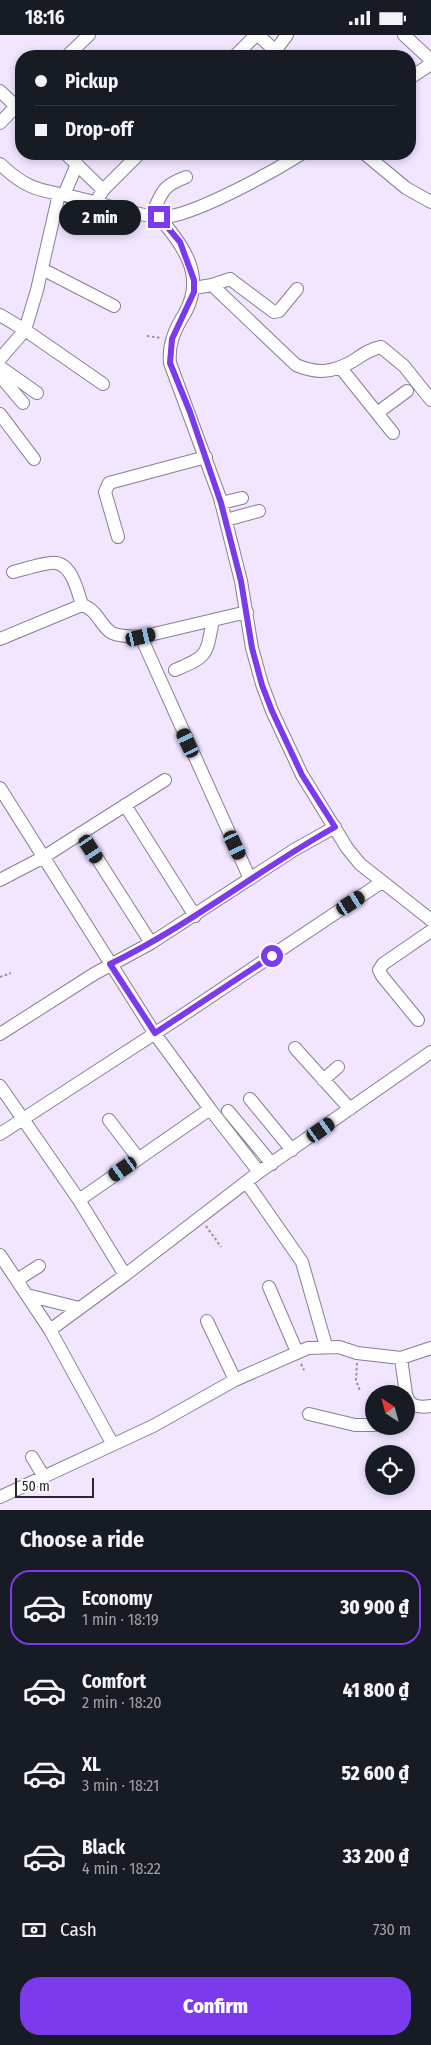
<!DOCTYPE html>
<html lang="en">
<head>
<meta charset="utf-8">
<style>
  body { margin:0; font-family:"Fira Sans Condensed",sans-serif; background:#242831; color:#f1f3f6; height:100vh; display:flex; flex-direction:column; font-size:19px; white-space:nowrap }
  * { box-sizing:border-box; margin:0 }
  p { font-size:16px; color:#9ea1a6 }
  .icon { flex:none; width:28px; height:28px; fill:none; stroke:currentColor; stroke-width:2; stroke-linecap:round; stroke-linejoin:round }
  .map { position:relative; height:1475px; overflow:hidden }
  .drawer { display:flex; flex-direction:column; background:#171b24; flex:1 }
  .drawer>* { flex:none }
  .guide { position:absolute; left:15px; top:15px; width:401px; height:110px; border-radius:20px; box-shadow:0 2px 8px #0003; display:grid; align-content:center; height:110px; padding:0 20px; background:#171b24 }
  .needle { width:32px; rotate:324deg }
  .tools { position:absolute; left:365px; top:1350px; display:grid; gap:10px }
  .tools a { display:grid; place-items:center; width:50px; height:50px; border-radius:50%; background:#171b24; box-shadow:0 2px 8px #0003; font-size:25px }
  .scale { position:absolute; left:15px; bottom:12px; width:79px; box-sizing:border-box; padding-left:5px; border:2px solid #2a252f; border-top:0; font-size:14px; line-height:18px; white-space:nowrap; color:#2a252f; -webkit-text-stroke:4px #f9f7fc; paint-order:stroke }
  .end { position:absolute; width:22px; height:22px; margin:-11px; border:6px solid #7c3aed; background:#fff; box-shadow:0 0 0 2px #fff }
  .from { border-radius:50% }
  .bubble { position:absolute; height:35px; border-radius:18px; background:#171b24; box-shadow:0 2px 8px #0003; font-size:16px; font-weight:800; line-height:35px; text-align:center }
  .car { position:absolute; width:15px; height:30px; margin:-15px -8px; border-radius:6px; box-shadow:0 0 4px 1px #0007; background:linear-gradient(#222 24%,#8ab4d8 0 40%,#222 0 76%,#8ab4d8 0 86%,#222 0) }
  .guide b { display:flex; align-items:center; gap:18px; height:48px; font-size:19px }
  .guide b+b { border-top:1px solid #363941 }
  .guide i { width:12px; height:12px; background:#f1f3f6 }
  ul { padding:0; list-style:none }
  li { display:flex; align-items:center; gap:15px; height:75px; margin:0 10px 8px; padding:0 10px; border:2px solid transparent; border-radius:20px }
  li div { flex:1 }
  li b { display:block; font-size:19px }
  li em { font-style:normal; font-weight:800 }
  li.current { border-color:#7c3aed }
  li>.icon { width:45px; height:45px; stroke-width:1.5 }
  h2 { padding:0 20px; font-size:22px; line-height:60px }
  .pay { display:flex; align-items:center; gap:12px; height:55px; padding:0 20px; font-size:19px }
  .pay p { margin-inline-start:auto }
  .primary-button { display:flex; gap:10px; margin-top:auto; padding:10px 20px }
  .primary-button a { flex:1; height:58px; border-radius:20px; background:#7c3aed; color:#fff; font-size:20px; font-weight:800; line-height:58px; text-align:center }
  .status { display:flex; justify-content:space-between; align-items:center; height:35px; padding:0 25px; background:#171b24; direction:ltr }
  .status svg { height:14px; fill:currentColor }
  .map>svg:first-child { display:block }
</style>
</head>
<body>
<div class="status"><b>18:16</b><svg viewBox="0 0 49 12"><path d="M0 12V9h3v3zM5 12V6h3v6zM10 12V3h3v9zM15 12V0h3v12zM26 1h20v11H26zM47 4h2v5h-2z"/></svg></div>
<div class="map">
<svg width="431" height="1475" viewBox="0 0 431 1475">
  <rect width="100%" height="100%" fill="#f1e5ff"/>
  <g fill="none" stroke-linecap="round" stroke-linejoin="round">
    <g stroke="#887e95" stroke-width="14">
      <path id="minor" d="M 258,0 L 281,21
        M 404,0 L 431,25
        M 275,16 L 287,0
        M 67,21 L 89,0
        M 235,21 L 256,0
        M 410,43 L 431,29
        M 0,56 L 21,76
        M 0,88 L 21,66
        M 66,119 L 103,155
        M 365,119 L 406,153 L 431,167
        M 0,129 C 32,159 42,154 82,164 C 107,170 133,180 160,182 C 189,184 274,136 301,119
        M 64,160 L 77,129
        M 96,167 L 103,155 L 139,119
        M 151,181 C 163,157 160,152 186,142
        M 159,182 C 183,211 206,240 185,278 C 175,294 168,309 170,328 L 220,463 L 241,546 L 252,613 L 262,649 L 272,676 L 302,740 L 347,813 L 360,829 L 431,885
        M 42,234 L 114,271
        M 212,250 L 230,244 L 274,277 L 279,276 L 297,254
        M 194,253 L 212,250 L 296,330 C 317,339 332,338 353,326 C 362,320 370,314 381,312 L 404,331 L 431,365
        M 0,280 L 25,295 L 103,349
        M 0,324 L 25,295 L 37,255 L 59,159
        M 0,332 L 37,358
        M 340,332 L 393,398
        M 0,341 L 23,368
        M 377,378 L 407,356
        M 0,379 L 34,424
        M 221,468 L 242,463
        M 226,485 L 259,476
        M 118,502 L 105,457 L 109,448 L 206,422
        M 13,537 C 22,535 49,526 56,528 C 72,530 78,557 82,570
        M 141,602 L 247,577
        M 0,604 L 82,570 C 98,575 100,591 112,598 C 120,602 132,601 141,602 L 250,844
        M 175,635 C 209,621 206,620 213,585
        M 0,753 L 155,999 L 210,1074 L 259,1137
        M 125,770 L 195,881
        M 81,798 L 151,908
        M 0,845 L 42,823 L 165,745
        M 418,985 L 382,941 L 379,935 L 383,929 L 431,896
        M 0,999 L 94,939 L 151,908 L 294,815 L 335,792
        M 295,1013 L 350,1074
        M 323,1045 L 338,1032
        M 0,1051 L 79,1165 L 125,1240
        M 250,1064 L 292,1115
        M 228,1076 L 272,1129
        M 109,1085 L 138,1123
        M 0,1099 L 177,984 L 382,847
        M 247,1148 L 302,1227 L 326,1311
        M 79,1165 L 210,1074
        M 0,1220 L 50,1295 L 112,1408
        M 17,1245 L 39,1231
        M 269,1252 L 297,1317
        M 27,1260 L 79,1273
        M 207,1286 L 235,1345
        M 50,1295 L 125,1240 L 259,1137 L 431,1017
        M 401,1323 L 406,1359
        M 406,1359 C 409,1372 419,1373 431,1371
        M 309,1379 L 355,1390 L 374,1390
        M 32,1422 L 44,1442
        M 0,1462 L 153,1391 L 235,1345 L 308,1313 L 339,1312 L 357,1318 L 401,1323 L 431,1313"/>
    </g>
    <path stroke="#968da0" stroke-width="2" stroke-dasharray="2.5 2.5" stroke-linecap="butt" d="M 147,301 L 162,303
      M 0,942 L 11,938
      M 206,1191 L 221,1212
      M 357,1328 L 356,1345 L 360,1356
      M 301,1329 L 304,1335"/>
    <use href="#minor" stroke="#fff" stroke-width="12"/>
  </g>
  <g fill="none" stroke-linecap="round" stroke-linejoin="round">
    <path stroke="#7c3aed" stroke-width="6" d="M 159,182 L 180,207 L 194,245 L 194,257 L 172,304 L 170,328 L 190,377 L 221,468 L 241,546 L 252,613 L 262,650 L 272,676 L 302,740 L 335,792 C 258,835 189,891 110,929 L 155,998 L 272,921"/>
  </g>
</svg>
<div class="tools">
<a><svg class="needle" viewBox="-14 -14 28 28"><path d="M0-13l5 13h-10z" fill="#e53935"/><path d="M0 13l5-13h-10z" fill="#9ea1a6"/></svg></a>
<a><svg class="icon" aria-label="locate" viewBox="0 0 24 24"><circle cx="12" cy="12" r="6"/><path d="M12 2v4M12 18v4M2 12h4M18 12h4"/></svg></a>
</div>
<div class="scale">50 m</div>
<i class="end from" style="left:272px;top:921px"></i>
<i class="end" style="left:159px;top:182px"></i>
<div class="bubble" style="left:59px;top:165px;width:82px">2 min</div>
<i class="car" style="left:141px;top:602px;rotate:77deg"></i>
<i class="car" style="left:188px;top:708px;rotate:335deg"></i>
<i class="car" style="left:235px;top:810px;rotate:155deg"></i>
<i class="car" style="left:91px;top:814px;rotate:147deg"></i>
<i class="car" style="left:351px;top:868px;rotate:57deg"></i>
<i class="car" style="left:321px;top:1095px;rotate:55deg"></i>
<i class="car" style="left:123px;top:1134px;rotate:235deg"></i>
<div class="guide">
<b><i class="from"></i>Pickup</b>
<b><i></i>Drop-off</b>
</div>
</div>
<section class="drawer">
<h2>Choose a ride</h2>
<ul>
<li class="current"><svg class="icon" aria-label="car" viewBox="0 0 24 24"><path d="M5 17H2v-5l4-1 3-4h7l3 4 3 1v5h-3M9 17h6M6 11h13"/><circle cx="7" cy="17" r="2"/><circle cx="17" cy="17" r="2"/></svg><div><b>Economy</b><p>1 min · 18:19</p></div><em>30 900 ₫</em></li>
<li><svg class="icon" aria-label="car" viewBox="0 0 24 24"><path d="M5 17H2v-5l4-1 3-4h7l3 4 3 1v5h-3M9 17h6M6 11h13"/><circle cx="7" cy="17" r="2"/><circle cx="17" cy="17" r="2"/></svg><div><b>Comfort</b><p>2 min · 18:20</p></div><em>41 800 ₫</em></li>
<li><svg class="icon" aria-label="car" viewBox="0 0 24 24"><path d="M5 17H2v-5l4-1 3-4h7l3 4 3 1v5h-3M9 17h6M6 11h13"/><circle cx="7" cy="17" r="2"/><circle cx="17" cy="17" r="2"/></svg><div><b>XL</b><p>3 min · 18:21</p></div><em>52 600 ₫</em></li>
<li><svg class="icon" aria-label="car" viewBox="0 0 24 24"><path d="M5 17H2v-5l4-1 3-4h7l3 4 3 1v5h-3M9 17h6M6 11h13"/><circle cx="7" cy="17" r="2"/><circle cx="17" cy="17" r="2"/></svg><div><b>Black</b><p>4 min · 18:22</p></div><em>33 200 ₫</em></li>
</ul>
<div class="pay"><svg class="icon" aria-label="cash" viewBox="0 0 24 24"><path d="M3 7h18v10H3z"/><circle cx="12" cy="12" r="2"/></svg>Cash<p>730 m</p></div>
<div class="primary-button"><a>Confirm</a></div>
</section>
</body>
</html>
